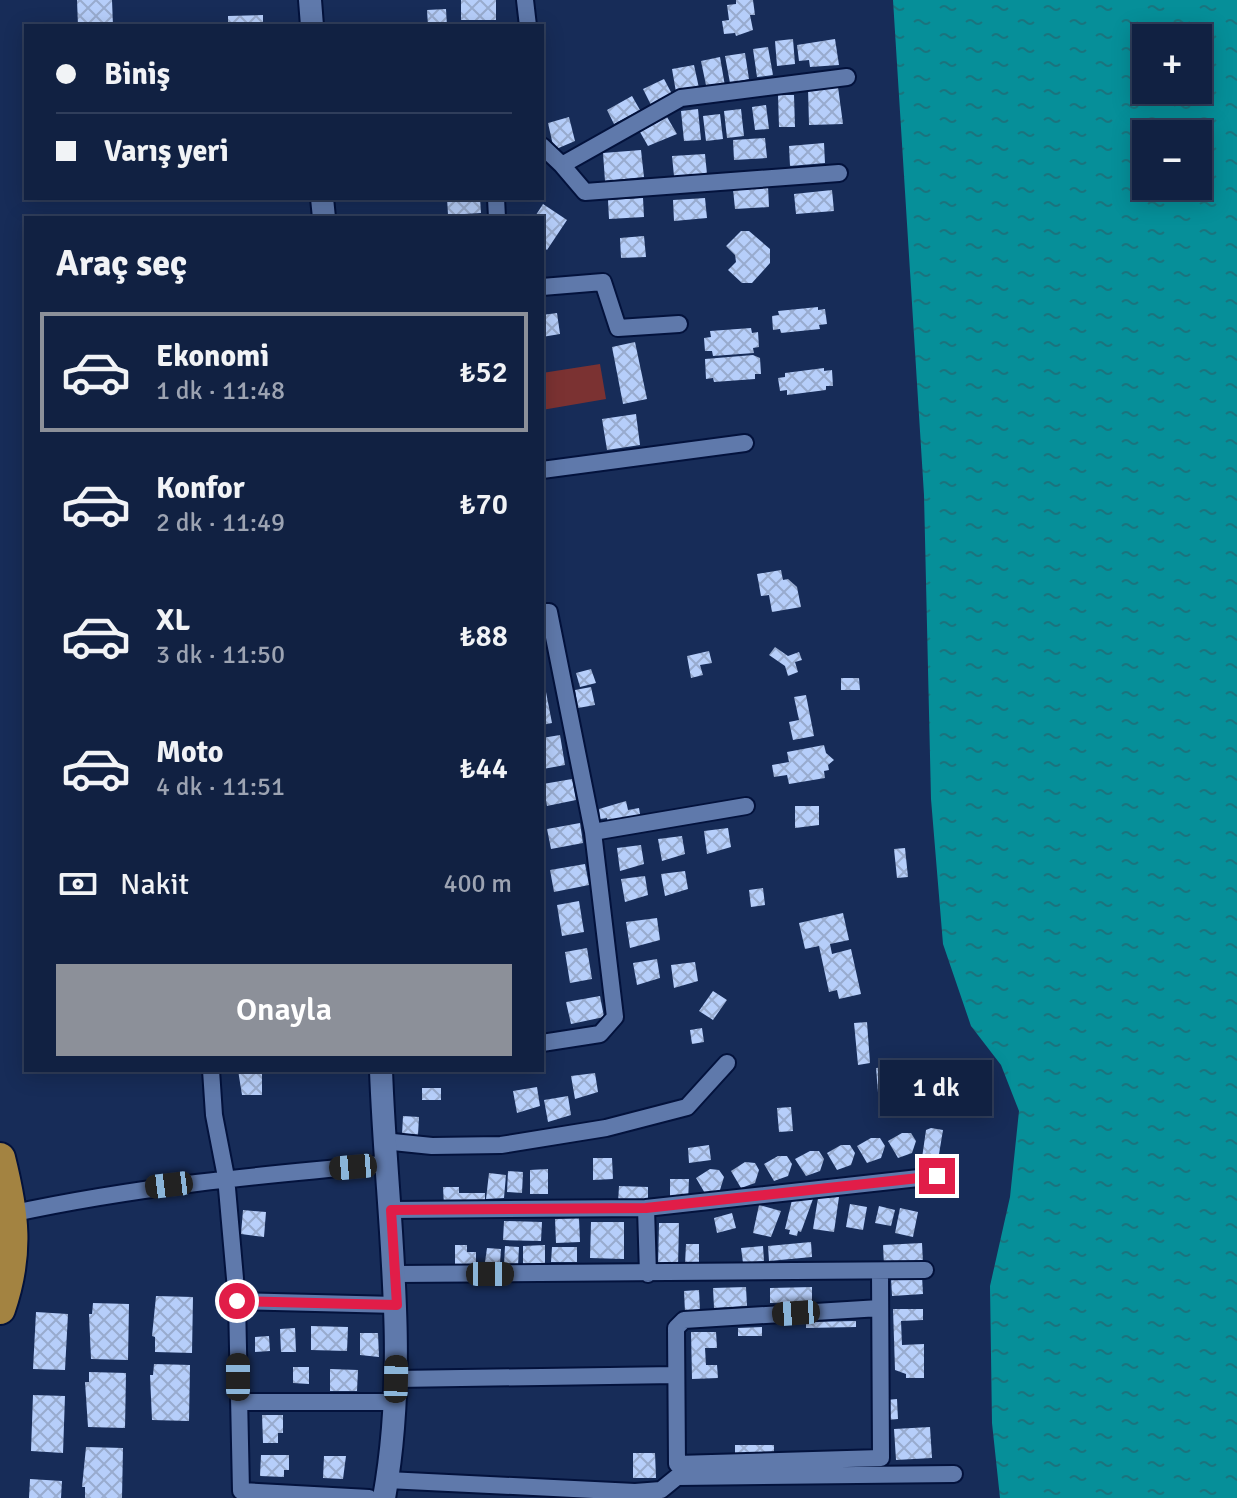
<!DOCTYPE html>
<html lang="tr">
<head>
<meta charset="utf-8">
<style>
  body { margin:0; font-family:Signika,sans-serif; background:#1e2e4d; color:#f1f3f6; height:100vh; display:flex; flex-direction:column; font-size:30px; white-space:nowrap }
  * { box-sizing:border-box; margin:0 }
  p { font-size:26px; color:#9ca3b2 }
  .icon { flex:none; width:44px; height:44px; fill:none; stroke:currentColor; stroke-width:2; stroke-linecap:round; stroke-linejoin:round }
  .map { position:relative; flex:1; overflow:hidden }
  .drawer { position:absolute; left:24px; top:216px; width:520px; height:856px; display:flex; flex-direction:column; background:#112142; border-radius:0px; box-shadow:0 4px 20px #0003,0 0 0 2px #303e5b }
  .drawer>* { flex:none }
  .banner { position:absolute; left:24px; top:24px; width:520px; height:176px; border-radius:0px; box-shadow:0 4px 20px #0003,0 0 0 2px #303e5b; display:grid; align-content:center; height:176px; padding:0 32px; background:#112142 }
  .controls { position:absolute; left:1132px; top:24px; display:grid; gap:16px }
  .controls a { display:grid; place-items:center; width:80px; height:80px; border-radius:0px; background:#112142; box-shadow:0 4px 20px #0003,0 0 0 2px #303e5b; font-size:40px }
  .end { position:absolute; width:36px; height:36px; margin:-18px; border:10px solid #e11d48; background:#fff; box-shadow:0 0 0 4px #fff }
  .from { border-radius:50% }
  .bubble { position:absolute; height:56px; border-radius:0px; background:#112142; box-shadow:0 4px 20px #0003,0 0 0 2px #303e5b; font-size:26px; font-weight:600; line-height:56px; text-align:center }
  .car { position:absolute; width:24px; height:48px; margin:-24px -12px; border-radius:10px; box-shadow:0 0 6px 2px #0007; background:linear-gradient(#222 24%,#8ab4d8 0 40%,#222 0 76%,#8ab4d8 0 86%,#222 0) }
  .banner b { display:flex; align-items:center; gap:28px; height:76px; font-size:30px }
  .banner b+b { border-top:2px solid #303e5b }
  .banner i { width:20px; height:20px; background:#f1f3f6 }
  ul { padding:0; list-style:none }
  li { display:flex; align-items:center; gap:24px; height:120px; margin:0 16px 12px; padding:0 16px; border:4px solid transparent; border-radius:0px }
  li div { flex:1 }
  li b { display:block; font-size:30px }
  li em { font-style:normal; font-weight:600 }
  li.active { border-color:#8c9099 }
  li>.icon { width:72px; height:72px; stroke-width:1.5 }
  h2 { padding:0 32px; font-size:36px; line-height:96px }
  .pay { display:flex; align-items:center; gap:20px; height:88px; padding:0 32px; font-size:30px }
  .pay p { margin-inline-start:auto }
  .button { display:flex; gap:16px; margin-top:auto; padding:16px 32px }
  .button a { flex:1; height:92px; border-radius:0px; background:#8c9099; color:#fff; font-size:32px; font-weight:600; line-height:92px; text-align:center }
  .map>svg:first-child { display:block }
</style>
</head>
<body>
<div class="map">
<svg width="1237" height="1498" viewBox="0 0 1237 1498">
  <defs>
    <pattern id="water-ripples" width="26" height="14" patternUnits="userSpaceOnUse" patternTransform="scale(2)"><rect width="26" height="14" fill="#068f99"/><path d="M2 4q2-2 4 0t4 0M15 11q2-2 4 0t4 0" fill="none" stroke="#1a747e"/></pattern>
    <pattern id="building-cross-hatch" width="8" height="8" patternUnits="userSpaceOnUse" patternTransform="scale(2)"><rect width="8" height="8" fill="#b6cefa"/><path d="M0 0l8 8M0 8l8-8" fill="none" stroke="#98abce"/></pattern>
  </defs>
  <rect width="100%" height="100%" fill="#172c58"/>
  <path fill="#7b3232" d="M 600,364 L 606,399 L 542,410 L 542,373 Z"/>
  <path fill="url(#water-ripples)" fill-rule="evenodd" d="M 893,0 L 1237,0 L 1237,1498 L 1000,1498 L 992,1423 L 990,1286 L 1010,1197 L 1019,1111 L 1001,1065 L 971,1026 L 943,944 L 931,799 L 924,495 ZM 1146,38 L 1198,38 L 1198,90 L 1146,90 ZM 1146,134 L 1198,134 L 1198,186 L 1146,186 Z"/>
  <path fill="url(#building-cross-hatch)" d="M 77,0 L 112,0 L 113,26 L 78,26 Z
    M 461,0 L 496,0 L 496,20 L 461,20 Z
    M 736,0 L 753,0 L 755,15 L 750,15 L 753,30 L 736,36 L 735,33 L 724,34 L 722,21 L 729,20 L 727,5 L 736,4 Z
    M 446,9 L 447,26 L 428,26 L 427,10 Z
    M 263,15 L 263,26 L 228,26 L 228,16 Z
    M 793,39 L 795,64 L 777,66 L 775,41 Z
    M 835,39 L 839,65 L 810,67 L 809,60 L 799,61 L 797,45 Z
    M 768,47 L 773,75 L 757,77 L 753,49 Z
    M 745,53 L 749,79 L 730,83 L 725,56 Z
    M 720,57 L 725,86 L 707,90 L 701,61 Z
    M 694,65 L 699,88 L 676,92 L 672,69 Z
    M 664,79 L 672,94 L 651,105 L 643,89 Z
    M 838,87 L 843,124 L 809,125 L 808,88 Z
    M 778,95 L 794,95 L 795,127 L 779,127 Z
    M 632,96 L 640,110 L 614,124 L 607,110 Z
    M 766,105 L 769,129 L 755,130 L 752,107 Z
    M 698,109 L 701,140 L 684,141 L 681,111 Z
    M 741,109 L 744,136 L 727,138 L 724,111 Z
    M 720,114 L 723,139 L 706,141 L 703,116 Z
    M 569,117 L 575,141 L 554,150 L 548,123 Z
    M 667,117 L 677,134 L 648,146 L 640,132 Z
    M 765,138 L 767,158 L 734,160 L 733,140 Z
    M 824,143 L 825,163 L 790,166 L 789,146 Z
    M 641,150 L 644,177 L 605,181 L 603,153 Z
    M 705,154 L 707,174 L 674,176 L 672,156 Z
    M 768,186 L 769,207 L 735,209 L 733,189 Z
    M 832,190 L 834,211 L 796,214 L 794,194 Z
    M 447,198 L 480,198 L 481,213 L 448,215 Z
    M 643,198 L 644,217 L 609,219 L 608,200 Z
    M 705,198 L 707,218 L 674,221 L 673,200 Z
    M 543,204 L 567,220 L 547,250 L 542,246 L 542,218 L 534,218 Z
    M 741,231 L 749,231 L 770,249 L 770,263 L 752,283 L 742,283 L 728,270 L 736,262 L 735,255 L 726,246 Z
    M 644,236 L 646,257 L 621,258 L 620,238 Z
    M 818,307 L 818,310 L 825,309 L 827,324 L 819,325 L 820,329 L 781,333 L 780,329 L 773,330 L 772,316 L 779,315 L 778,311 Z
    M 557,313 L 560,334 L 542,337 L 542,315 Z
    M 751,328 L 752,333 L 758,332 L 759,347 L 753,348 L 754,353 L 713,356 L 712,351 L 705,351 L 704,338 L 711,337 L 710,331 Z
    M 635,342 L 647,399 L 623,404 L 612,347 Z
    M 753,355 L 760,358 L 761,374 L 755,374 L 755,379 L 714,382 L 713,378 L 706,379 L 705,359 Z
    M 824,368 L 824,371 L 832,370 L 833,386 L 826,386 L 826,390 L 787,395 L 787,390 L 780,391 L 778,378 L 785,377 L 785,373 Z
    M 636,414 L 640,445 L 607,450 L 602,419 Z
    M 781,570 L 783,580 L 788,579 L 797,587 L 801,607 L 772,612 L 769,595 L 761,596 L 757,574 Z
    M 775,647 L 788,656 L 799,652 L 802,660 L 795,662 L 798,672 L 788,676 L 785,666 L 769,655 Z
    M 709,651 L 712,663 L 700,665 L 703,675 L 691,678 L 687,656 Z
    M 591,669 L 596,683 L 580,687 L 576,673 Z
    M 841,678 L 859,678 L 860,690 L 841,690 Z
    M 591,687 L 595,705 L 578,708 L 575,690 Z
    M 546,692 L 552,723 L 542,725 L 542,693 Z
    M 806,695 L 814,736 L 793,740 L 789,722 L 799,720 L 794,697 Z
    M 560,735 L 565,765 L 543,769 L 542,738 Z
    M 824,745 L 826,753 L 834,760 L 828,765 L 829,770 L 824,771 L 825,778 L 789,784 L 787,775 L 774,777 L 772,765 L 789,762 L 787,752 Z
    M 572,779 L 576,800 L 547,806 L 543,784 Z
    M 626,801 L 628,810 L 639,808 L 641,820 L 608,825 L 607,818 L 600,819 L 599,809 Z
    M 795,806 L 819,806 L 819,825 L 795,828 Z
    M 580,823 L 583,843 L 551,849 L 547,829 Z
    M 728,828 L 731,847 L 707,854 L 704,831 Z
    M 682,836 L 685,854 L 662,861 L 658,839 Z
    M 641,845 L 644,864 L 620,871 L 617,848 Z
    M 905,848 L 908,877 L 897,878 L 894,849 Z
    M 585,864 L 589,885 L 554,892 L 550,870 Z
    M 685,871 L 688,889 L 665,896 L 661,874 Z
    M 645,876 L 648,895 L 625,902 L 621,879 Z
    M 763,888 L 765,905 L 751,907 L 749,890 Z
    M 579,901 L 584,932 L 562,936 L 557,905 Z
    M 843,913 L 849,940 L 830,944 L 832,954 L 851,949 L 861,994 L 839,999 L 837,990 L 829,992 L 819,946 L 805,949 L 799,923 Z
    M 657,918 L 660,940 L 630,948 L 626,922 Z
    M 587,948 L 592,979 L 570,983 L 565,952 Z
    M 657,959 L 660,978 L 637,985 L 633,963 Z
    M 695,962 L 698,981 L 674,988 L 671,965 Z
    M 713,991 L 727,1000 L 713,1020 L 699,1011 Z
    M 600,996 L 604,1017 L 571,1024 L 566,1002 Z
    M 867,1022 L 870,1063 L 858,1065 L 854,1023 Z
    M 702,1028 L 704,1042 L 692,1044 L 690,1030 Z
    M 936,1063 L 939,1100 L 879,1105 L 876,1068 Z
    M 238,1070 L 262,1070 L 262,1095 L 242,1095 Z
    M 595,1073 L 598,1092 L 575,1099 L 571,1076 Z
    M 537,1087 L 540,1106 L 517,1113 L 513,1091 Z
    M 422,1088 L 441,1088 L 441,1100 L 422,1100 Z
    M 568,1096 L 571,1115 L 548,1122 L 544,1100 Z
    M 791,1107 L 793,1131 L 779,1132 L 777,1108 Z
    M 403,1116 L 419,1117 L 418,1135 L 402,1135 Z
    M 931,1128 L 943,1130 L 938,1160 L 922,1158 L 926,1130 Z
    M 902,1133 L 911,1133 L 916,1141 L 912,1153 L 898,1158 L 888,1141 Z
    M 871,1138 L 880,1138 L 885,1146 L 881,1158 L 867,1163 L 857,1146 Z
    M 709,1145 L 711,1160 L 689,1163 L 688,1148 Z
    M 841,1145 L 850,1145 L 855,1153 L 851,1165 L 837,1170 L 827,1153 Z
    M 810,1151 L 819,1151 L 824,1159 L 820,1171 L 806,1176 L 795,1159 Z
    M 778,1156 L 787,1156 L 792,1164 L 788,1176 L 774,1181 L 764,1164 Z
    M 593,1158 L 612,1158 L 613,1179 L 593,1180 Z
    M 745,1162 L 755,1163 L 759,1170 L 755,1183 L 741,1188 L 731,1171 Z
    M 548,1169 L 548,1194 L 530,1194 L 530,1170 Z
    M 710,1169 L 719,1170 L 724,1177 L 720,1190 L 706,1195 L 696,1178 Z
    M 508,1171 L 523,1172 L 522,1193 L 507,1192 Z
    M 489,1173 L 506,1175 L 504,1198 L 486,1199 Z
    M 670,1179 L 689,1179 L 688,1202 L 670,1201 Z
    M 619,1186 L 648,1187 L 648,1204 L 618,1203 Z
    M 443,1187 L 459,1187 L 459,1193 L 485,1193 L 485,1206 L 444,1206 Z
    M 839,1197 L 834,1232 L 813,1229 L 818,1198 Z
    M 813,1199 L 801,1232 L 798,1231 L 797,1236 L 789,1234 L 790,1230 L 785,1229 L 792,1200 Z
    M 850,1204 L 867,1207 L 863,1230 L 846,1227 Z
    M 759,1205 L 781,1211 L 771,1237 L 753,1233 Z
    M 879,1206 L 895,1210 L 891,1226 L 875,1223 Z
    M 900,1208 L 918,1212 L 913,1237 L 895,1233 Z
    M 243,1210 L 266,1212 L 264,1237 L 241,1234 Z
    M 732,1213 L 736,1228 L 717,1233 L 714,1218 Z
    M 579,1218 L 580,1242 L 556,1243 L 555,1219 Z
    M 504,1221 L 542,1222 L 541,1241 L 503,1240 Z
    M 591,1222 L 624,1222 L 624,1259 L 590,1258 Z
    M 659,1223 L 679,1223 L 678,1267 L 658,1266 Z
    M 811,1242 L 812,1257 L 769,1261 L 768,1246 Z
    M 922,1243 L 923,1263 L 884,1265 L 883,1245 Z
    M 686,1244 L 699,1244 L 699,1264 L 685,1264 Z
    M 455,1245 L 467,1245 L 467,1252 L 476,1252 L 476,1268 L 455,1268 Z
    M 545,1245 L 545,1268 L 523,1268 L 523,1246 Z
    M 505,1246 L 519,1247 L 518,1266 L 504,1265 Z
    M 763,1246 L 764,1261 L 743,1263 L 741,1248 Z
    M 552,1247 L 577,1247 L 577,1262 L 551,1262 Z
    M 487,1248 L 501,1249 L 500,1264 L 485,1262 Z
    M 922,1276 L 923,1294 L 892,1296 L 891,1278 Z
    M 746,1287 L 747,1306 L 714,1308 L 713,1288 Z
    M 812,1287 L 812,1302 L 770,1303 L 770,1288 Z
    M 699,1290 L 700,1311 L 685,1312 L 684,1291 Z
    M 156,1296 L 193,1297 L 192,1353 L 155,1352 L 155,1337 L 152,1336 Z
    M 93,1303 L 129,1304 L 128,1360 L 91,1359 L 89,1314 L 92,1314 Z
    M 893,1309 L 923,1309 L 923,1320 L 901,1321 L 902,1345 L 924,1344 L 924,1378 L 906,1378 L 906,1374 L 895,1370 Z
    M 36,1312 L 68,1314 L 65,1370 L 33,1369 Z
    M 856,1321 L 856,1327 L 806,1328 L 806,1322 Z
    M 311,1326 L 348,1327 L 347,1351 L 311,1350 Z
    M 762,1327 L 762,1336 L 738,1336 L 738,1328 Z
    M 295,1328 L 296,1352 L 281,1352 L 280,1329 Z
    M 691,1332 L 716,1332 L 717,1348 L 705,1348 L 706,1365 L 717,1365 L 718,1378 L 692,1379 Z
    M 360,1333 L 378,1333 L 379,1357 L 360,1355 Z
    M 269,1336 L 270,1351 L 255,1352 L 255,1337 Z
    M 154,1364 L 190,1365 L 189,1421 L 152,1420 L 150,1375 L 153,1375 Z
    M 293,1367 L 309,1367 L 309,1384 L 293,1383 Z
    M 330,1369 L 358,1370 L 357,1391 L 330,1391 Z
    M 89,1372 L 126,1373 L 125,1428 L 88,1427 L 85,1382 L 89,1382 Z
    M 33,1395 L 65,1396 L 63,1453 L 31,1451 Z
    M 897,1399 L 898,1419 L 887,1420 L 886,1400 Z
    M 262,1415 L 283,1415 L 283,1433 L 278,1433 L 278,1443 L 263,1443 Z
    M 930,1427 L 932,1458 L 896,1460 L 894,1429 Z
    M 735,1445 L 774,1445 L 774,1458 L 735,1458 Z
    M 86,1447 L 123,1448 L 122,1498 L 85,1498 L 85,1487 L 82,1487 Z
    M 633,1453 L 655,1453 L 656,1478 L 633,1478 Z
    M 261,1455 L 289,1455 L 289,1470 L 284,1470 L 284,1477 L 260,1476 Z
    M 324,1456 L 346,1456 L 343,1479 L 323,1478 Z
    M 30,1479 L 62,1481 L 61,1498 L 29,1498 Z"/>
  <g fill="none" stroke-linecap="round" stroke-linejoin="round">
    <g stroke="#03123c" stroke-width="20">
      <path id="street" d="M 525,0 L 528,26
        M 542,146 L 562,165 L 681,98 L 847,77
        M 562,165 L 585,192 L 839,173
        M 496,198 L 497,218
        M 542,287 L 603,282 L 618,328 L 679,324
        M 542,470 L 745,443
        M 542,612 L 549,612 L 593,832 L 615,1017 L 600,1034 L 542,1043
        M 593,832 L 746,806
        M 211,1070 L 214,1115 L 226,1177 L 237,1301 L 241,1491 L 369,1498
        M 383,1141 L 432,1146 L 501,1145 L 606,1128 L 687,1107 L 727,1063
        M 391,1210 L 646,1208
        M 10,1214 C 134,1187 258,1175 384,1164
        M 880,1271 L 881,1458 L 677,1464 L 676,1328 L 684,1320 L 880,1308
        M 395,1274 L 925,1270
        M 648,1274 L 646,1208 L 937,1176
        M 237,1301 L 397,1305
        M 396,1379 L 676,1375
        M 239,1402 L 395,1402
        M 387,1480 L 635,1492 L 661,1490 L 677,1477 L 954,1474"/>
    </g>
    <g stroke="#03123c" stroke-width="26">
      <path id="secondary" d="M 310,0 L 312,26
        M 322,198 L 324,218
        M 381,1070 C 386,1213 410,1355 384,1498"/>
    </g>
    <g stroke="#03123c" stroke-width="34">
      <path id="highway" d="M 0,1158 C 14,1214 19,1254 0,1309"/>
    </g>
    <use href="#street" stroke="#5f79ab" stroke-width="16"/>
    <use href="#secondary" stroke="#5f79ab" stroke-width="22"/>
    <use href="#highway" stroke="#a38341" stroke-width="30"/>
  </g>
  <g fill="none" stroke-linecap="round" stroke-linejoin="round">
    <path stroke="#e11d48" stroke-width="10" d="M 237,1301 L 397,1305 L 391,1210 L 646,1208 L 937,1176"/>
  </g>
</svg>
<div class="controls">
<a>+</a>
<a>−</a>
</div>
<i class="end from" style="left:237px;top:1301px"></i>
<i class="end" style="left:937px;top:1176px"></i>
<div class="bubble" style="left:880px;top:1060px;width:112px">1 dk</div>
<i class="car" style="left:353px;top:1167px;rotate:265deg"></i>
<i class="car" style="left:169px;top:1185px;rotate:263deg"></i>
<i class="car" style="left:490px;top:1274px;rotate:90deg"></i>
<i class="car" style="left:796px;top:1313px;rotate:266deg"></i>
<i class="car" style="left:238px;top:1377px;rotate:0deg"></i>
<i class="car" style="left:396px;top:1379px;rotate:1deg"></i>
<div class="banner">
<b><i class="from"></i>Biniş</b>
<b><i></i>Varış yeri</b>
</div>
<section class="drawer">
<h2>Araç seç</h2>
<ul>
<li class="active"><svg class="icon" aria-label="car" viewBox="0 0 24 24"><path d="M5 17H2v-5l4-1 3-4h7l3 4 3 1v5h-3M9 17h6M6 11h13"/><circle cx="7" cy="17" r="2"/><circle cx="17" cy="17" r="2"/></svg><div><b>Ekonomi</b><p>1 dk · 11:48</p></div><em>₺52</em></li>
<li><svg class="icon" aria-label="car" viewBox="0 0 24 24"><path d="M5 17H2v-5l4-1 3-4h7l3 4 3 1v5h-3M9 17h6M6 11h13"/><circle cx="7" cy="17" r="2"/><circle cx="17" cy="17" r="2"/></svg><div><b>Konfor</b><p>2 dk · 11:49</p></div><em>₺70</em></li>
<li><svg class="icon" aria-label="car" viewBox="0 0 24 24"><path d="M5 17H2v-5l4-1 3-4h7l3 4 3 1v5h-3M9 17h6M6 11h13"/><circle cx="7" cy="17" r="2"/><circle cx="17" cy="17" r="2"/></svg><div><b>XL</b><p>3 dk · 11:50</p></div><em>₺88</em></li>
<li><svg class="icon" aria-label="car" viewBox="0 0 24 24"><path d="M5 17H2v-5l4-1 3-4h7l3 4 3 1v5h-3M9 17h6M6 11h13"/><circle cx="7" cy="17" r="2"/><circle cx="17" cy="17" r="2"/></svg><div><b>Moto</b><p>4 dk · 11:51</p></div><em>₺44</em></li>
</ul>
<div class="pay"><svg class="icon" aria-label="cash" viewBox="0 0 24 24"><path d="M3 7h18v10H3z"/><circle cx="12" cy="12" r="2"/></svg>Nakit<p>400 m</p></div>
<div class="button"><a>Onayla</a></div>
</section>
</div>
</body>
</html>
